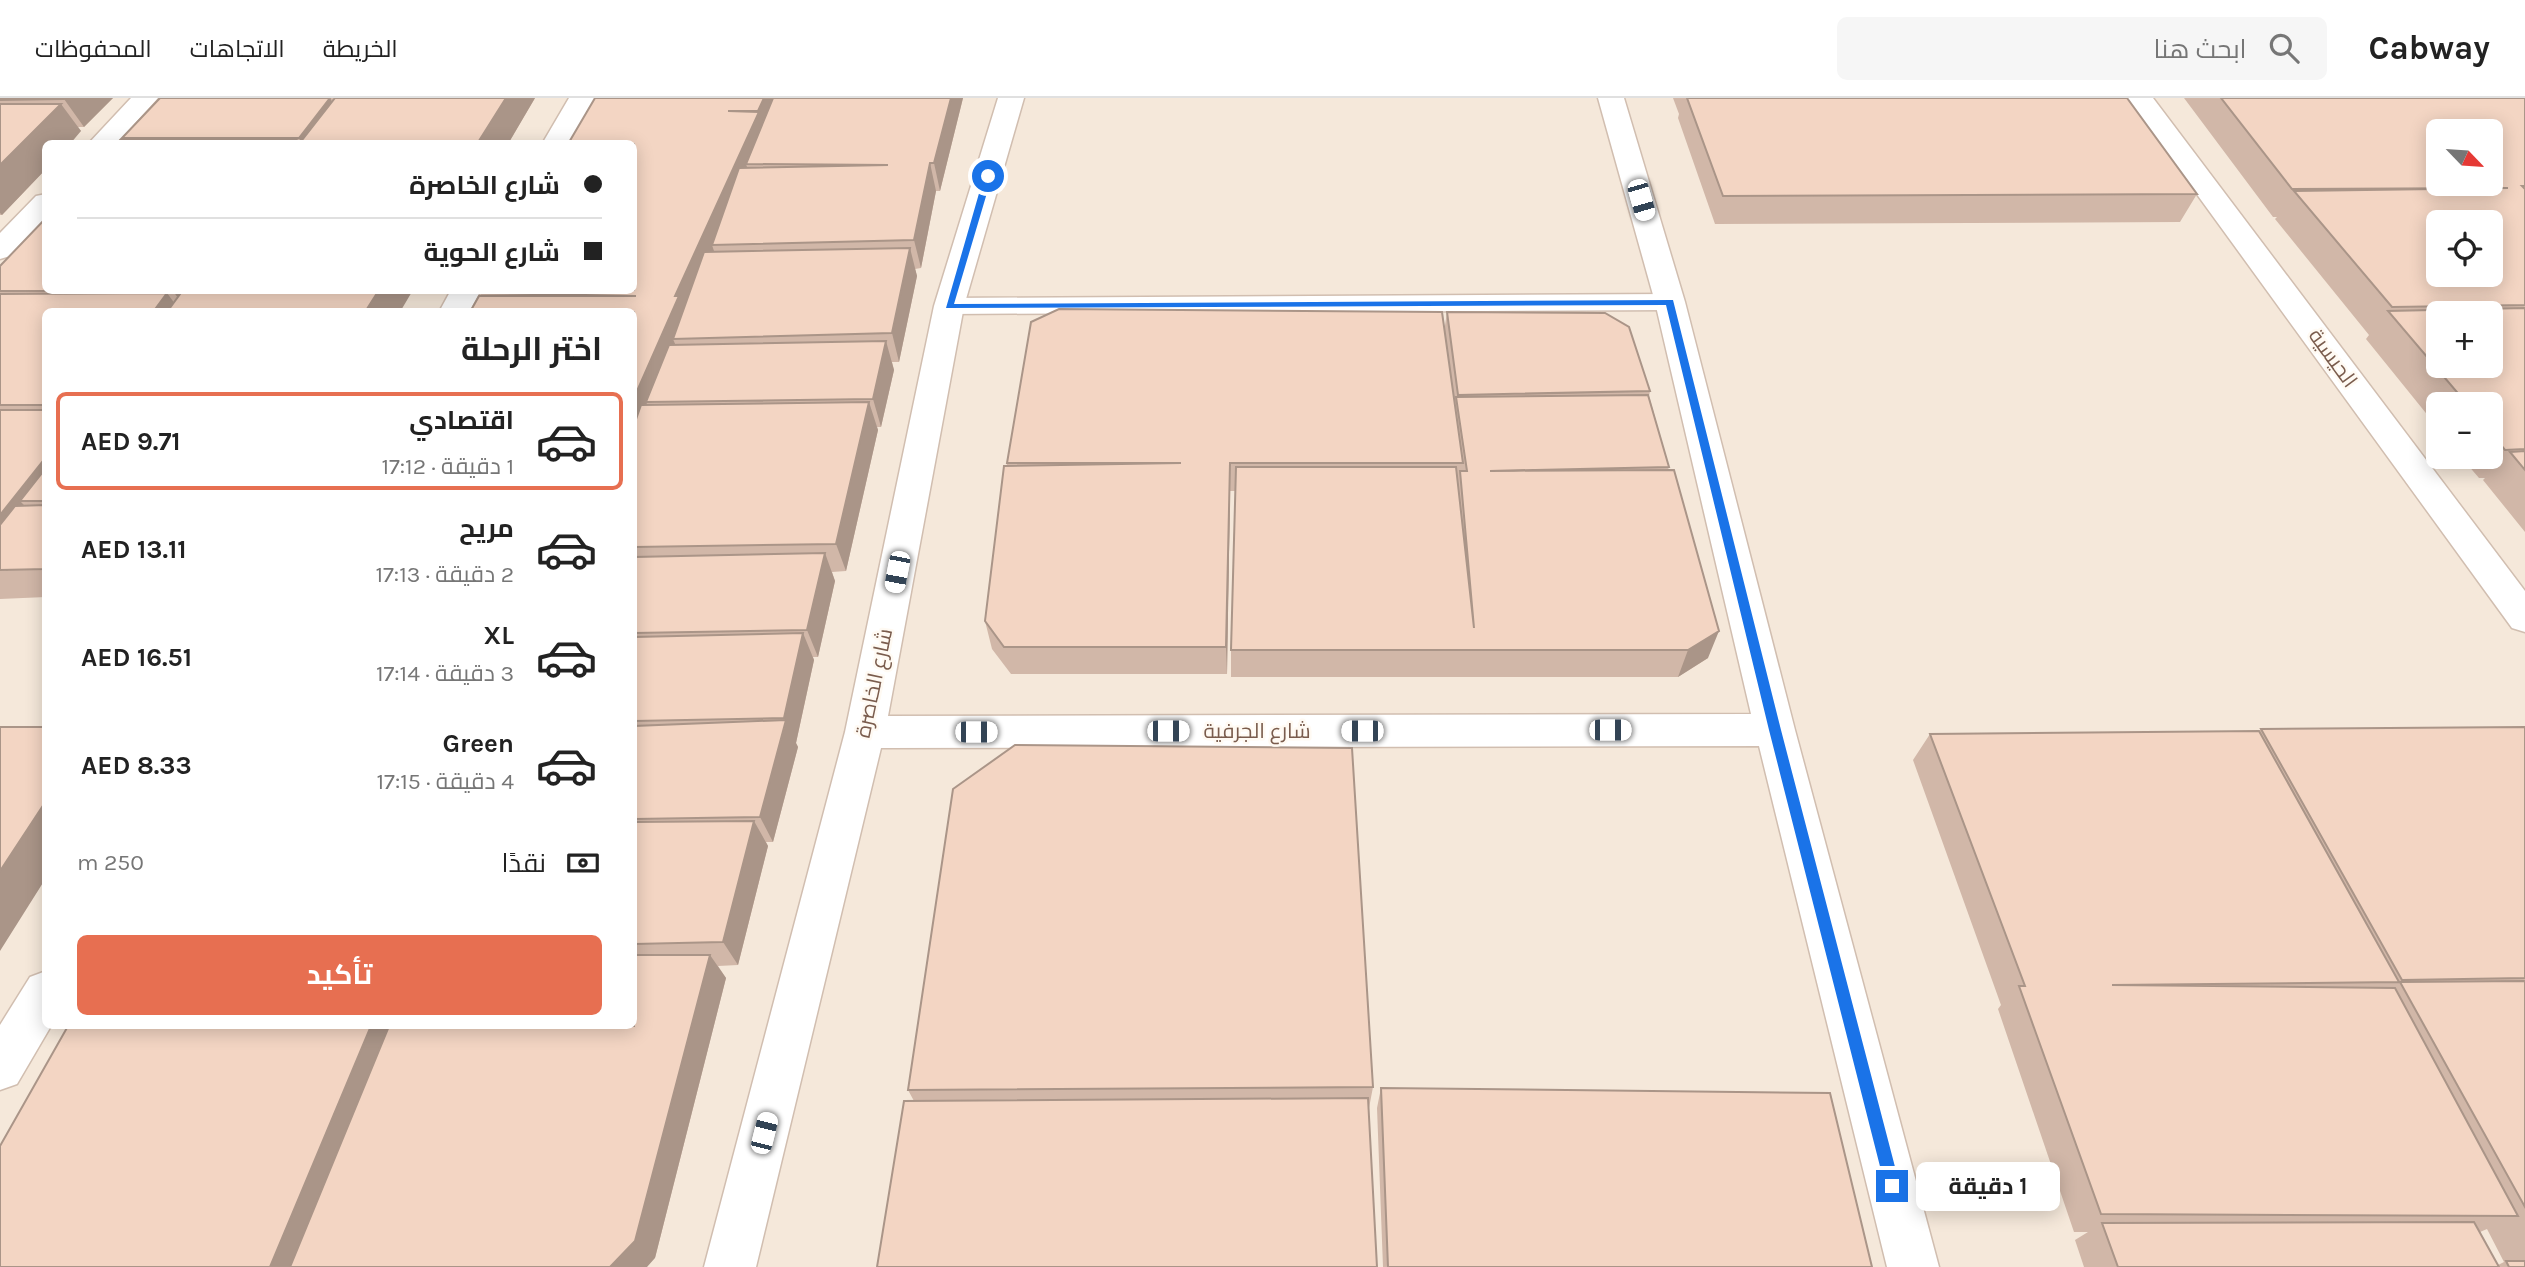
<!DOCTYPE html>
<html lang="ar">
<head>
<meta charset="utf-8">
<style>
  body { margin:0; font-family:Karla,Cairo,sans-serif; background:#f6f6f6; color:#222; direction:rtl; height:100vh; display:flex; flex-direction:column; font-size:26px; white-space:nowrap }
  * { box-sizing:border-box; margin:0 }
  p { font-size:23px; color:#767676 }
  .icon { flex:none; width:38px; height:38px; fill:none; stroke:currentColor; stroke-width:2; stroke-linecap:round; stroke-linejoin:round }
  .map { position:relative; flex:1; overflow:hidden; direction:ltr }
  .side { position:absolute; left:42px; top:210px; width:595px; height:721px; display:flex; flex-direction:column; background:#fff; border-radius:10px; box-shadow:0 4px 18px #0003; direction:rtl }
  .side>* { flex:none }
  .top-card { position:absolute; left:42px; top:42px; width:595px; height:154px; border-radius:10px; box-shadow:0 4px 18px #0003; direction:rtl; display:grid; align-content:center; height:154px; padding:0 35px; background:#fff }
  .needle { width:46px; rotate:115deg }
  .tools { position:absolute; left:2426px; top:21px; display:grid; gap:14px }
  .tools a { display:grid; place-items:center; width:77px; height:77px; border-radius:10px; background:#fff; box-shadow:0 4px 18px #0003; font-size:35px }
  .end { position:absolute; width:32px; height:32px; margin:-16px; border:9px solid #1a73e8; background:#fff; box-shadow:0 0 0 4px #fff }
  .from { border-radius:50% }
  .bubble { position:absolute; height:49px; border-radius:10px; background:#fff; box-shadow:0 4px 18px #0003; font-size:23px; font-weight:700; line-height:49px; text-align:center; direction:rtl }
  .car { position:absolute; width:21px; height:42px; margin:-21px -10px; border-radius:9px; box-shadow:0 0 5px 2px #0007; background:linear-gradient(#fff 24%,#345 0 40%,#fff 0 76%,#345 0 86%,#fff 0) }
  .top-card b { display:flex; align-items:center; gap:24px; height:66px; font-size:26px }
  .top-card b+b { border-top:2px solid #e0e0e0 }
  .top-card i { width:18px; height:18px; background:#222 }
  ul { padding:0; list-style:none }
  li { display:flex; align-items:center; gap:21px; height:98px; margin:0 14px 10px; padding:0 21px; border:4px solid transparent; border-radius:10px }
  li div { flex:1 }
  li b { display:block; font-size:26px }
  li em { font-style:normal; font-weight:700 }
  li.current { border-color:#e76f51 }
  li>.icon { width:63px; height:63px; stroke-width:1.5 }
  h2 { padding:0 35px; font-size:32px; line-height:84px }
  .pay { display:flex; align-items:center; gap:18px; height:77px; padding:0 35px; font-size:26px }
  .pay p { margin-inline-start:auto }
  .cta { display:flex; gap:14px; margin-top:auto; padding:14px 35px }
  .cta a { flex:1; height:80px; border-radius:10px; background:#e76f51; color:#fff; font-size:28px; font-weight:700; line-height:80px; text-align:center }
  header { display:flex; align-items:center; gap:42px; box-sizing:border-box; height:98px; padding:0 35px; background:#fff; border-bottom:2px solid #e0e0e0 }
  header strong { font-size:33px }
  nav { display:flex; gap:38px; margin-inline-start:auto; font-size:24px }
  .search { width:490px; height:63px; background:#f6f6f6; display:flex; align-items:center; gap:18px; box-sizing:border-box; padding:0 24px; border-radius:10px; color:#767676; font-size:26px }
  .map>svg:first-child { display:block }
</style>
</head>
<body>
<header>
<strong>Cabway</strong>
<div class="search"><svg class="icon" aria-label="search" viewBox="0 0 24 24"><circle cx="10" cy="10" r="6"/><path d="M15 15l6 6"/></svg>ابحث هنا</div>
<nav><a>الخريطة</a><a>الاتجاهات</a><a>المحفوظات</a></nav>
</header>
<div class="map">
<svg width="2525" height="1169" viewBox="0 0 2525 1169">
  <rect width="100%" height="100%" fill="#fdf6ec"/>
  <path fill="#f5e8da" fill-rule="evenodd" d="M 0,0 L 2525,0 L 2525,1169 L 0,1169 ZM 2438,33 L 2490,33 L 2490,86 L 2438,86 ZM 46,46 L 634,46 L 634,192 L 46,192 ZM 2438,124 L 2490,124 L 2490,177 L 2438,177 ZM 46,214 L 634,214 L 634,928 L 46,928 ZM 2438,215 L 2490,215 L 2490,268 L 2438,268 ZM 2438,306 L 2490,306 L 2490,359 L 2438,359 Z"/>
  <g fill="none" stroke-linecap="round" stroke-linejoin="round">
    <g stroke="#d1beb0" stroke-width="3">
      <path id="service" d="M 1670,196 L 1679,198 L 1683,204 L 1679,210 L 1670,212 L 949,216 L 940,214 L 936,208 L 940,202 L 949,200 Z"/>
    </g>
    <g stroke="#d1beb0" stroke-width="3">
      <path id="minor" d="M 131,0 L 158,0 L 116,46 L 88,46 Z
        M 569,0 L 595,0 L 569,46 L 542,46 Z
        M 998,0 L 1024,0 L 964,208 L 888,618 L 1751,616 L 1655,204 L 1598,0 L 1624,0 L 1685,204 L 1795,632 L 1939,1169 L 1887,1169 L 1759,648 L 881,650 L 756,1169 L 704,1169 L 845,634 L 934,208 Z
        M 2127,0 L 2153,0 L 2525,493 L 2525,534 L 2512,530 Z
        M 46,96 L 46,121 L 10,158 L 0,161 L 0,135 L 36,98 Z
        M 451,192 L 481,192 L 469,214 L 439,214 Z
        M 46,873 L 46,928 L 51,928 L 17,986 L 0,992 L 0,927 L 30,879 Z"/>
    </g>
    <use href="#service" fill="#fff" fill-rule="evenodd"/>
    <use href="#minor" fill="#fff" fill-rule="evenodd"/>
  </g>
  <path fill="#d1b7a8" fill-rule="evenodd" d="M 0,0 L 113,0 L 84,29 L 78,29 L 81,33 L 46,46 L 46,71 L 2,117 L 0,117 Z
    M 160,0 L 535,0 L 508,46 L 117,46 L 123,42 L 122,40 Z
    M 595,0 L 963,0 L 940,93 L 936,93 L 921,170 L 915,171 L 917,178 L 899,264 L 892,264 L 894,272 L 881,329 L 877,329 L 878,332 L 846,473 L 832,474 L 835,483 L 818,559 L 813,559 L 814,562 L 796,645 L 798,649 L 773,744 L 766,744 L 768,748 L 738,867 L 718,868 L 726,880 L 655,1160 L 634,928 L 634,214 L 481,198 L 480,195 Z
    M 1673,0 L 2127,0 L 2197,96 L 2180,124 L 1715,126 L 1678,20 L 1679,16 Z
    M 2184,0 L 2525,0 L 2525,434 L 2483,382 L 2485,380 L 2479,380 L 2461,359 L 2490,359 L 2490,306 L 2438,306 L 2438,330 L 2366,241 L 2369,237 L 2275,121 L 2277,119 L 2273,119 Z
    M 0,168 L 413,192 L 46,214 L 46,499 L 0,501 Z
    M 1447,214 L 1650,293 L 1649,298 L 1669,369 L 1668,372 L 1708,560 L 1678,579 L 1231,579 L 1231,552 L 1235,393 L 1230,393 L 1227,576 L 1011,576 L 992,551 L 985,523 L 1007,365 L 1444,234 Z
    M 2525,629 L 2525,1169 L 2084,1169 L 2075,1142 L 2088,1134 L 2074,1134 L 1998,911 L 2001,907 L 1913,662 L 1930,636 L 2259,633 L 2261,631 ZM 2487,1131 L 2504,1164 L 2498,1167 L 2480,1134 Z
    M 1373,989 L 1369,1010 L 914,1003 L 908,992 Z
    M 1381,990 L 1872,1169 L 1383,1169 L 1377,1010 Z"/>
  <path fill="#aa9588" d="M 66,0 L 113,0 L 84,29 L 64,1 Z
    M 330,0 L 346,28 L 302,46 L 299,40 Z
    M 506,0 L 535,0 L 508,46 L 477,46 Z
    M 764,0 L 784,0 L 746,66 L 751,81 L 712,147 L 716,159 L 673,241 L 678,253 L 646,304 L 652,316 L 634,364 L 634,300 L 675,198 L 759,15 L 758,13 Z
    M 951,0 L 963,0 L 940,93 L 934,65 Z
    M 61,6 L 81,33 L 70,46 L 46,46 L 46,71 L 2,117 L 0,115 L 0,67 Z
    M 930,65 L 936,93 L 921,170 L 914,142 Z
    M 910,150 L 917,178 L 899,264 L 892,235 Z
    M 174,192 L 217,192 L 188,214 L 173,193 Z
    M 379,192 L 413,192 L 400,214 L 365,214 Z
    M 167,195 L 181,214 L 153,214 Z
    M 886,243 L 894,272 L 881,329 L 873,301 Z
    M 869,304 L 878,332 L 846,473 L 836,446 Z
    M 46,359 L 46,403 L 20,403 L 43,426 L 7,473 L 0,466 L 0,417 Z
    M 1230,365 L 1230,393 L 1227,576 L 1226,549 Z
    M 825,455 L 835,483 L 818,559 L 807,532 Z
    M 1719,533 L 1708,560 L 1678,579 L 1688,552 Z
    M 803,535 L 814,562 L 796,645 L 798,649 L 773,744 L 760,719 L 786,624 L 784,620 Z
    M 46,703 L 46,780 L 0,853 L 0,773 Z
    M 754,723 L 768,748 L 738,867 L 723,844 Z
    M 710,857 L 726,880 L 655,1160 L 647,1169 L 610,1169 Z
    M 371,928 L 406,928 L 309,1169 L 270,1169 Z"/>
  <path fill="#f3d5c3" stroke="#aa9588" stroke-width="2" fill-rule="evenodd" d="M 0,0 L 66,0 L 64,1 L 0,2 Z
    M 160,0 L 330,0 L 299,40 L 122,40 Z
    M 335,0 L 506,0 L 477,46 L 299,46 Z
    M 595,0 L 764,0 L 758,13 L 728,13 L 759,14 L 675,198 L 679,198 L 634,300 L 634,214 L 470,214 L 479,198 L 636,198 L 480,195 L 481,192 L 634,192 L 634,46 L 568,46 Z
    M 773,0 L 951,0 L 934,65 L 930,65 L 914,142 L 712,147 L 739,70 L 888,67 L 746,66 Z
    M 1687,0 L 2127,0 L 2197,96 L 1723,98 Z
    M 2221,0 L 2525,0 L 2525,88 L 2522,88 L 2525,91 L 2525,207 L 2392,209 L 2294,93 L 2508,90 L 2292,91 ZM 2438,33 L 2490,33 L 2490,86 L 2438,86 ZM 2438,124 L 2490,124 L 2490,177 L 2438,177 Z
    M 0,6 L 61,6 L 0,67 Z
    M 120,42 L 296,42 L 293,46 L 117,46 Z
    M 46,120 L 46,192 L 174,192 L 173,193 L 0,193 L 0,168 Z
    M 910,150 L 892,235 L 673,241 L 704,154 Z
    M 183,192 L 379,192 L 365,214 L 167,214 Z
    M 167,195 L 153,214 L 46,214 L 46,307 L 0,307 L 0,196 Z
    M 2525,210 L 2525,351 L 2505,352 L 2490,334 L 2490,306 L 2467,306 L 2388,213 ZM 2438,215 L 2490,215 L 2490,268 L 2438,268 Z
    M 1059,211 L 1442,214 L 1463,365 L 1230,365 L 1226,549 L 1004,549 L 985,523 L 1004,368 L 1181,365 L 1007,365 L 1031,224 Z
    M 1447,214 L 1605,215 L 1629,229 L 1650,293 L 1458,297 Z
    M 886,243 L 873,301 L 646,304 L 669,247 Z
    M 1648,297 L 1669,369 L 1490,373 L 1674,372 L 1719,533 L 1688,552 L 1231,552 L 1236,369 L 1456,369 L 1474,530 L 1460,373 L 1467,373 L 1456,299 Z
    M 869,304 L 836,446 L 634,449 L 634,327 L 641,307 Z
    M 0,312 L 46,312 L 46,359 L 0,417 Z
    M 2525,353 L 2525,372 L 2510,354 Z
    M 46,370 L 46,403 L 20,403 Z
    M 46,407 L 46,471 L 0,472 L 0,427 L 15,408 Z
    M 825,455 L 807,532 L 634,535 L 634,459 Z
    M 803,535 L 784,620 L 634,623 L 634,539 Z
    M 786,622 L 760,719 L 634,721 L 634,628 Z
    M 0,629 L 46,629 L 46,703 L 0,773 Z
    M 2525,629 L 2525,880 L 2402,882 L 2261,631 Z
    M 2259,633 L 2399,884 L 2112,887 L 2395,890 L 2518,1118 L 2101,1116 L 2019,888 L 2025,888 L 1930,636 Z
    M 1015,647 L 1352,650 L 1373,989 L 908,992 L 953,691 Z
    M 754,723 L 723,844 L 634,846 L 634,724 Z
    M 634,857 L 710,857 L 635,1143 L 610,1169 L 290,1169 L 389,928 L 634,928 Z
    M 2525,883 L 2525,1109 L 2400,884 Z
    M 68,928 L 371,928 L 270,1169 L 0,1169 L 0,1048 Z
    M 1381,990 L 1830,995 L 1872,1169 L 1388,1169 Z
    M 1368,1000 L 1377,1169 L 877,1169 L 904,1003 Z
    M 2474,1124 L 2499,1169 L 2118,1169 L 2102,1125 Z
    M 2506,1163 L 2525,1163 L 2525,1169 L 2509,1169 Z"/>
  <path fill="#1a73e8" d="M 988,76 L 992,78 L 954,206 L 1673,202 L 1781,632 L 1900,1088 L 1898,1094 L 1892,1096 L 1887,1094 L 1885,1088 L 1769,632 L 1666,207 L 946,210 L 984,78 Z"/>
  <g text-anchor="middle" stroke-width="5" stroke-linejoin="round" paint-order="stroke">
    <g font-size="21" fill="#7a5c4d" stroke="#fffaf3">
      <text transform="translate(2333 260) rotate(54)" y="7">الحيسية</text>
      <text transform="translate(874 585) rotate(-78)" y="7">شارع الخاصرة</text>
      <text x="1257" y="640">شارع الجرفية</text>
    </g>
  </g>
</svg>
<div class="tools">
<a><svg class="needle" viewBox="-14 -14 28 28"><path d="M0-13l5 13h-10z" fill="#e53935"/><path d="M0 13l5-13h-10z" fill="#767676"/></svg></a>
<a><svg class="icon" aria-label="locate" viewBox="0 0 24 24"><circle cx="12" cy="12" r="6"/><path d="M12 2v4M12 18v4M2 12h4M18 12h4"/></svg></a>
<a>+</a>
<a>−</a>
</div>
<i class="end from" style="left:988px;top:78px"></i>
<i class="end" style="left:1892px;top:1088px"></i>
<div class="bubble" style="left:1916px;top:1064px;width:144px">1 دقيقة</div>
<i class="car" style="left:1641px;top:102px;rotate:164deg"></i>
<i class="car" style="left:897px;top:474px;rotate:191deg"></i>
<i class="car" style="left:1610px;top:632px;rotate:90deg"></i>
<i class="car" style="left:1168px;top:633px;rotate:90deg"></i>
<i class="car" style="left:1362px;top:633px;rotate:270deg"></i>
<i class="car" style="left:976px;top:634px;rotate:90deg"></i>
<i class="car" style="left:764px;top:1035px;rotate:14deg"></i>
<div class="top-card">
<b><i class="from"></i>شارع الخاصرة</b>
<b><i></i>شارع الحوية</b>
</div>
<section class="side">
<h2>اختر الرحلة</h2>
<ul>
<li class="current"><svg class="icon" aria-label="car" viewBox="0 0 24 24"><path d="M5 17H2v-5l4-1 3-4h7l3 4 3 1v5h-3M9 17h6M6 11h13"/><circle cx="7" cy="17" r="2"/><circle cx="17" cy="17" r="2"/></svg><div><b>اقتصادي</b><p>1 دقيقة · 17:12</p></div><em>AED 9.71</em></li>
<li><svg class="icon" aria-label="car" viewBox="0 0 24 24"><path d="M5 17H2v-5l4-1 3-4h7l3 4 3 1v5h-3M9 17h6M6 11h13"/><circle cx="7" cy="17" r="2"/><circle cx="17" cy="17" r="2"/></svg><div><b>مريح</b><p>2 دقيقة · 17:13</p></div><em>AED 13.11</em></li>
<li><svg class="icon" aria-label="car" viewBox="0 0 24 24"><path d="M5 17H2v-5l4-1 3-4h7l3 4 3 1v5h-3M9 17h6M6 11h13"/><circle cx="7" cy="17" r="2"/><circle cx="17" cy="17" r="2"/></svg><div><b>XL</b><p>3 دقيقة · 17:14</p></div><em>AED 16.51</em></li>
<li><svg class="icon" aria-label="car" viewBox="0 0 24 24"><path d="M5 17H2v-5l4-1 3-4h7l3 4 3 1v5h-3M9 17h6M6 11h13"/><circle cx="7" cy="17" r="2"/><circle cx="17" cy="17" r="2"/></svg><div><b>Green</b><p>4 دقيقة · 17:15</p></div><em>AED 8.33</em></li>
</ul>
<div class="pay"><svg class="icon" aria-label="cash" viewBox="0 0 24 24"><path d="M3 7h18v10H3z"/><circle cx="12" cy="12" r="2"/></svg>نقدًا<p>250 m</p></div>
<div class="cta"><a>تأكيد</a></div>
</section>
</div>
</body>
</html>
